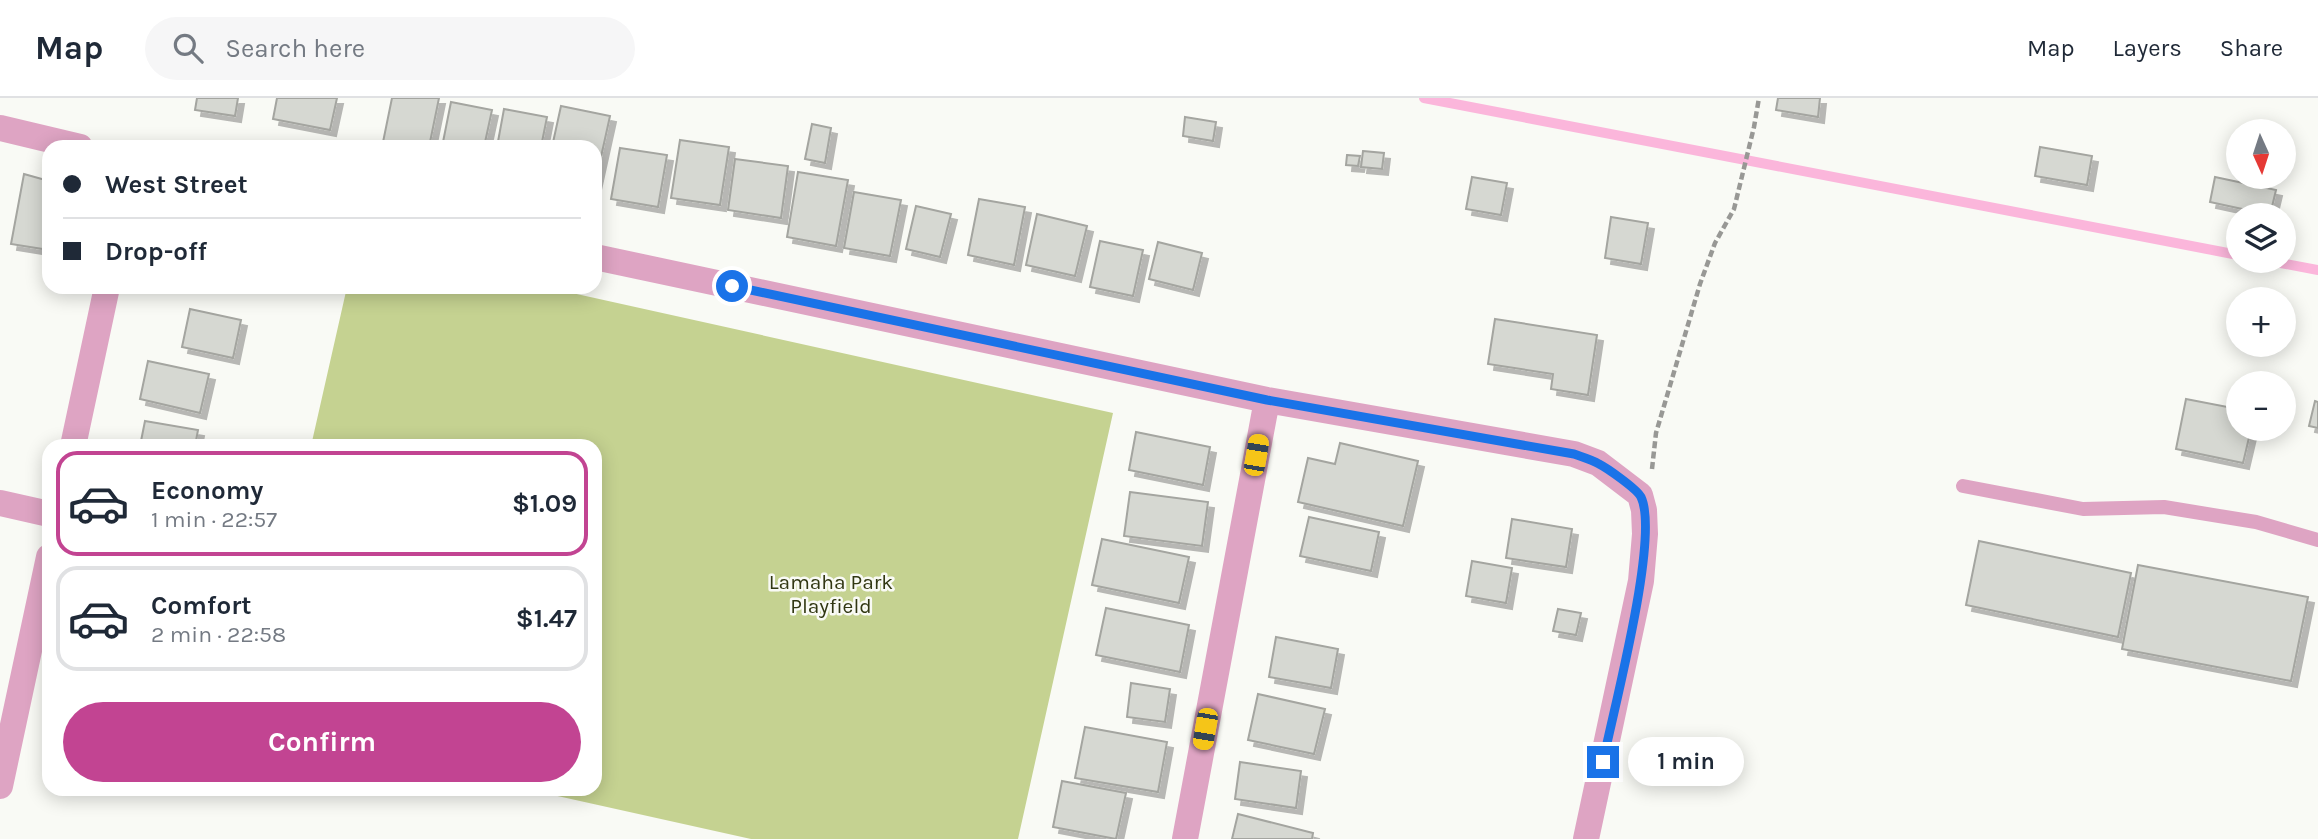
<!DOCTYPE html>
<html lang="en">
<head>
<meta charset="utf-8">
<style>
  body { margin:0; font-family:Karla,sans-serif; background:#f6f6f7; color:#1f2937; height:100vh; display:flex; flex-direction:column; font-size:26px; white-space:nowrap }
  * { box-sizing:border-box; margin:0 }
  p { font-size:23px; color:#747a83 }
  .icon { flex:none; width:38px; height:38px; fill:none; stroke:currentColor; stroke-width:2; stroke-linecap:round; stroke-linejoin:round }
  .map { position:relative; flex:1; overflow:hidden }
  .sheet { position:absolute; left:42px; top:341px; width:560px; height:357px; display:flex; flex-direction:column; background:#fff; border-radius:21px; box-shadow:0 4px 18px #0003 }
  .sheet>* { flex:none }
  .guide { position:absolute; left:42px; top:42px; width:560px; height:154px; border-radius:21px; box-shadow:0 4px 18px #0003; display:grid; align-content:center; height:154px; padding:0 21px; background:#fff }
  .needle { width:46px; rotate:177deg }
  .buttons { position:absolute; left:2226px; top:21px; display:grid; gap:14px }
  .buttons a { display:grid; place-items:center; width:70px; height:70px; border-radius:50%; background:#fff; box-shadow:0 4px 18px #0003; font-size:35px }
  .end { position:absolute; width:32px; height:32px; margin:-16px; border:9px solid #1a73e8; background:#fff; box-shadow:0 0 0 4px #fff }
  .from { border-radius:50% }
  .bubble { position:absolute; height:49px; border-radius:24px; background:#fff; box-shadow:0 4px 18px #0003; font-size:23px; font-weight:700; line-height:49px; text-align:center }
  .car { position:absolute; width:21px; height:42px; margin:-21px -10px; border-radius:9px; box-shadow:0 0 5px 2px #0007; background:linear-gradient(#f5c518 24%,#345 0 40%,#f5c518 0 76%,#345 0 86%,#f5c518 0) }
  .guide b { display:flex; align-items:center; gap:24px; height:66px; font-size:26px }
  .guide b+b { border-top:2px solid #e0e1e3 }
  .guide i { width:18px; height:18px; background:#1f2937 }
  ul { padding:12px 0 0; list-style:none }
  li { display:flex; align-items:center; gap:21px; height:105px; margin:0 14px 10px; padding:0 7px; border:4px solid #e0e1e3; border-radius:21px }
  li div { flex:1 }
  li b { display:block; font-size:26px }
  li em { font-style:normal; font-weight:700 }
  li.on { border-color:#c24492 }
  li>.icon { width:63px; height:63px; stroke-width:1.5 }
  .primary-button { display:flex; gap:14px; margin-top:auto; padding:14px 21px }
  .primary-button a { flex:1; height:80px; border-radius:42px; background:#c24492; color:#fff; font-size:28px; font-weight:700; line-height:80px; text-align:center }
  header { display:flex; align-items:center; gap:42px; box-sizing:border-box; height:98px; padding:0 35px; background:#fff; border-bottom:2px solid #e0e1e3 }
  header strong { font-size:33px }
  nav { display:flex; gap:38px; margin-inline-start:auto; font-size:24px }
  .search { width:490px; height:63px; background:#f6f6f7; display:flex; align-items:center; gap:18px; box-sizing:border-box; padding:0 24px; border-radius:38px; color:#747a83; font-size:26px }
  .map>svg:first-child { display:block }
</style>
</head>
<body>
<header>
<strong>Map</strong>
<div class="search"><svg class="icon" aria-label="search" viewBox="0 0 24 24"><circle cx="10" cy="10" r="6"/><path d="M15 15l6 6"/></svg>Search here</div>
<nav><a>Map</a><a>Layers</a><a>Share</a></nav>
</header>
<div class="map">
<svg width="2318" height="741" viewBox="0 0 2318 741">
  <defs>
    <filter id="shadow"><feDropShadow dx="6" dy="6" stdDeviation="0" flood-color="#0004"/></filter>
  </defs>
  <rect width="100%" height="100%" fill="#f9faf5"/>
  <path fill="#c5d291" d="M 347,189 L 545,189 L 1113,315 L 1018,741 L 751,741 L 526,691 L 595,691 L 595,348 L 311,348 Z"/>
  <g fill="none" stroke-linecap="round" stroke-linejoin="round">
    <path stroke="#fbb6db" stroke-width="10" d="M 1424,0 L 2238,157
      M 2270,163 L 2318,172"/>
  </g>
  <path fill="#d6d8d2" stroke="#a4a5a0" stroke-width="2" filter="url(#shadow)" d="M 197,0 L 238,0 L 235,18 L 195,12 Z
    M 277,0 L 337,0 L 330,32 L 273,21 Z
    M 392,0 L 439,0 L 429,49 L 382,49 Z
    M 1778,0 L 1820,0 L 1818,19 L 1776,12 Z
    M 451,4 L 492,12 L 484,49 L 442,49 Z
    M 561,8 L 610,18 L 595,86 L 595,49 L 552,49 Z
    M 504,11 L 547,19 L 541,49 L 497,49 Z
    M 1185,19 L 1216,24 L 1213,43 L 1183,38 Z
    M 812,26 L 831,30 L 825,65 L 805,61 Z
    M 680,42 L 729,49 L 720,107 L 671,100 Z
    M 2040,49 L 2092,58 L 2087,87 L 2035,78 Z
    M 620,50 L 667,57 L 658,109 L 611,101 Z
    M 1363,53 L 1384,55 L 1382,71 L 1361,69 Z
    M 1347,57 L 1360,58 L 1358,68 L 1346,67 Z
    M 735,61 L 788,68 L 781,120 L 728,112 Z
    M 798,74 L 848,82 L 836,148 L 787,139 Z
    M 24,76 L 49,83 L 49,152 L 11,146 Z
    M 1472,79 L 1507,85 L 1501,117 L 1466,111 Z
    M 2215,79 L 2276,92 L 2270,117 L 2210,104 Z
    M 854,94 L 901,102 L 890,158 L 844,150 Z
    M 979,101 L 1025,109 L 1014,167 L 968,157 Z
    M 916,108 L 951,116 L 940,159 L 906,151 Z
    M 1037,116 L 1087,128 L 1075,178 L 1026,167 Z
    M 1611,119 L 1648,125 L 1641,166 L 1605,160 Z
    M 1100,143 L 1143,152 L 1133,198 L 1090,189 Z
    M 1158,144 L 1202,155 L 1193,192 L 1149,181 Z
    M 190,211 L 241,222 L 233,260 L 182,249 Z
    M 1495,221 L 1597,237 L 1588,297 L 1551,291 L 1553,276 L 1488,266 Z
    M 148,263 L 209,276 L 200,315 L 140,301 Z
    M 2186,301 L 2238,311 L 2238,331 L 2251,331 L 2243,365 L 2176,351 Z
    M 2315,303 L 2318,304 L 2318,330 L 2309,328 Z
    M 145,323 L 198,332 L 195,348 L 140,348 Z
    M 1136,334 L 1210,349 L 1203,387 L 1129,372 Z
    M 1340,345 L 1418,363 L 1403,428 L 1298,404 L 1308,360 L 1335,366 Z
    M 1130,394 L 1208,404 L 1202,448 L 1124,438 Z
    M 1309,419 L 1379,434 L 1371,473 L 1300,458 Z
    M 1512,421 L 1572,431 L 1566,469 L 1506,460 Z
    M 1102,441 L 1189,459 L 1179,505 L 1092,487 Z
    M 1979,443 L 2131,475 L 2118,539 L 1966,507 Z
    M 1472,463 L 1512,470 L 1506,505 L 1466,498 Z
    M 2138,467 L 2308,499 L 2291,583 L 2122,551 Z
    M 1106,510 L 1189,527 L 1180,574 L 1096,557 Z
    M 1558,511 L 1581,515 L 1576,537 L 1553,533 Z
    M 1276,539 L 1338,551 L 1331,590 L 1269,579 Z
    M 1131,585 L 1170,591 L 1165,624 L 1127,619 Z
    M 1258,596 L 1325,611 L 1314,656 L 1248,642 Z
    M 1085,629 L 1167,644 L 1158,694 L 1075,680 Z
    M 1240,664 L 1301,673 L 1296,710 L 1235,701 Z
    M 1062,683 L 1126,695 L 1116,741 L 1053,729 Z
    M 1238,716 L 1313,735 L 1312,741 L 1232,741 Z"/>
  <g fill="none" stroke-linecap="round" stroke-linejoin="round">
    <path stroke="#989895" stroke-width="4.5" stroke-dasharray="7 3.5" stroke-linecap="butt" d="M 1652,371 L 1656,335 L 1700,186 L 1715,145 L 1734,111 L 1754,29 L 1759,0"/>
    <path stroke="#dea4c3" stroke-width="14" d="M 1963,388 L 2083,411 L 2164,409 L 2256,424 L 2318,442"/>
    <path stroke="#dea4c3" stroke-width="26" d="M 0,30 L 80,49
      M 595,159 L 1267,302 L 1574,356 L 1598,365 L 1640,397 L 1644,412 L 1645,436 L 1641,483 L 1586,741
      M 73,348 L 107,189
      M 0,405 L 49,416
      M 0,688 L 49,459
      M 1185,741 L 1267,302"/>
  </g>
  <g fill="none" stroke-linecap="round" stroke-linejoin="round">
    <path stroke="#1a73e8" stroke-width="9" d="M 732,188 L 1267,302 L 1574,356 C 1582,359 1591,361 1599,366 C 1607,370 1637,391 1641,399 C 1660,439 1613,613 1603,664"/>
  </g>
  <g text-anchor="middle" stroke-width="5" stroke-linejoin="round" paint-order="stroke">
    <g font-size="21" fill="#313712" stroke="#f9faf5">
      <text x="831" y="491">Lamaha Park<tspan x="831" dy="24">Playfield</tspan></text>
    </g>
  </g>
</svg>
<div class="buttons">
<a><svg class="needle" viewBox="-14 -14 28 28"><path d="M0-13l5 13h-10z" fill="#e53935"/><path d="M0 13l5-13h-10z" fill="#747a83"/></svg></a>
<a><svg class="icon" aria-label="layers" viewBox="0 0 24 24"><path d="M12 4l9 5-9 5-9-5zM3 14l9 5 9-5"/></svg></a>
<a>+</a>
<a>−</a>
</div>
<i class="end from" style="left:732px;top:188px"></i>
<i class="end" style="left:1603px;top:664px"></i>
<div class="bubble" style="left:1628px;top:639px;width:116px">1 min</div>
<i class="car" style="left:1256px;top:357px;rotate:10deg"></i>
<i class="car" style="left:1205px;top:631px;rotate:190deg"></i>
<div class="guide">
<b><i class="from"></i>West Street</b>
<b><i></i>Drop-off</b>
</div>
<section class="sheet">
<ul>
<li class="on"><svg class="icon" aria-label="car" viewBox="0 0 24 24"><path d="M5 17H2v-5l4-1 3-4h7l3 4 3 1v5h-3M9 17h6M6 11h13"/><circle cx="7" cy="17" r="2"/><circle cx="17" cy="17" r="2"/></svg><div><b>Economy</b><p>1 min · 22:57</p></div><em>$1.09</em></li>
<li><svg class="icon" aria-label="car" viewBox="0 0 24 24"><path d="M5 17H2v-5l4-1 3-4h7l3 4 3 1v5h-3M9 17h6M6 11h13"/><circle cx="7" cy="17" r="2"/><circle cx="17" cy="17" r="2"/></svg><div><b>Comfort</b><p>2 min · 22:58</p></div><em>$1.47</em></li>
</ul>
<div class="primary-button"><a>Confirm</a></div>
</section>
</div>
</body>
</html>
